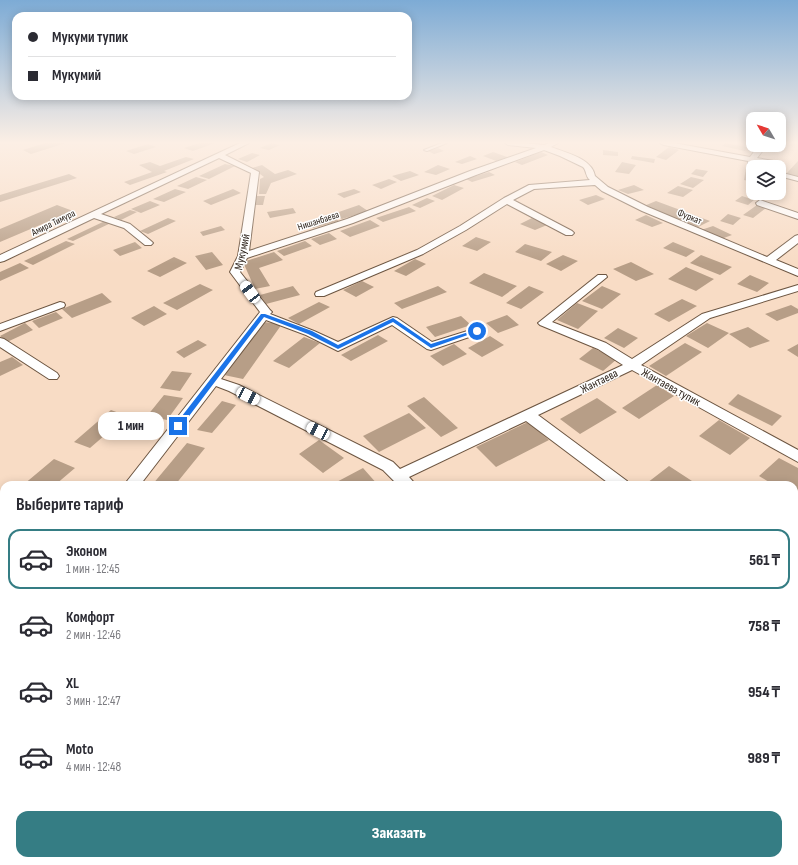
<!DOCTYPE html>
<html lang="ru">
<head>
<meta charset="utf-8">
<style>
  body { margin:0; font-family:"Sofia Sans Condensed",sans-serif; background:#f2f2f3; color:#2b2b33; height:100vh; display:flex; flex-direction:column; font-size:15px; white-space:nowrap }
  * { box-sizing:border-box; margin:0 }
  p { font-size:13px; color:#7c7c81 }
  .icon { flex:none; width:22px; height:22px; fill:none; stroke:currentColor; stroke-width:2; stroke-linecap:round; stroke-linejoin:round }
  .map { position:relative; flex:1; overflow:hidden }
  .panel { position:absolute; left:0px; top:481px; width:798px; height:384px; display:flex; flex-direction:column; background:#fff; border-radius:12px 12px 0 0; box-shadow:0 2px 10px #0003 }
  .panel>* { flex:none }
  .top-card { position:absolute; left:12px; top:12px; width:400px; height:88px; border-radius:12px; box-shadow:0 2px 10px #0003; display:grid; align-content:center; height:88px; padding:0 16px; background:#fff }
  .needle { width:26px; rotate:309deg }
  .controls { position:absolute; left:746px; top:112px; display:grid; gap:8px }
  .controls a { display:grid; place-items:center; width:40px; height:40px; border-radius:8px; background:#fff; box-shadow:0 2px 10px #0003; font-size:20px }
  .end { position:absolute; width:18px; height:18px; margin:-9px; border:5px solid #1a73e8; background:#fff; box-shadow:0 0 0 2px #fff }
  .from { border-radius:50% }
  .bubble { position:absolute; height:28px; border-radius:12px; background:#fff; box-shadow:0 2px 10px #0003; font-size:13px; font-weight:800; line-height:28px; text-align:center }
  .car { position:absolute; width:12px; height:24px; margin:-12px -6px; border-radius:5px; box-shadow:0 0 3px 1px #0007; background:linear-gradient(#fff 24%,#345 0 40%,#fff 0 76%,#345 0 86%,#fff 0) }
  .top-card b { display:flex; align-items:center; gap:14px; height:38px; font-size:15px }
  .top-card b+b { border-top:1px solid #e1e1e2 }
  .top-card i { width:10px; height:10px; background:#2b2b33 }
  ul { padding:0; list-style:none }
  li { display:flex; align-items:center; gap:12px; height:60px; margin:0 8px 6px; padding:0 8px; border:2px solid transparent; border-radius:12px }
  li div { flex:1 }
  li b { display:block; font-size:15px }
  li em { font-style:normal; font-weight:800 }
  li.selected { border-color:#357d84 }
  li>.icon { width:36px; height:36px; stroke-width:1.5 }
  h2 { padding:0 16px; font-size:18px; line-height:48px }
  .button { display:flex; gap:8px; margin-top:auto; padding:8px 16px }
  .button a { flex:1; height:46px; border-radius:12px; background:#357d84; color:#fff; font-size:16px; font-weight:800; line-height:46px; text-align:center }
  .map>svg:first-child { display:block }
</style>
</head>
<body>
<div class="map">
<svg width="798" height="865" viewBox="0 0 798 865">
  <rect width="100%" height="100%" fill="#f8dcc5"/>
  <path fill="#b79e87" d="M 45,143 L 66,143 L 31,154 L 23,150 Z
    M 199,143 L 215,143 L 193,151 L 184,148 Z
    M 271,143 L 280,145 L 269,150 L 260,148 Z
    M 725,143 L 747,147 L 745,151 L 722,146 Z
    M 148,144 L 156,147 L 134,154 L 126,151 Z
    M 669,147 L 679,150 L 666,160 L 656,157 Z
    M 438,148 L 444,151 L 434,154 L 428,151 Z
    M 603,150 L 618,152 L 618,156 L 603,155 Z
    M 493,152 L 510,158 L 499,162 L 483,156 Z
    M 541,152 L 548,155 L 522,165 L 515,162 Z
    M 252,153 L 260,155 L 247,162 L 238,159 Z
    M 470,156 L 477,159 L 462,164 L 455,162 Z
    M 632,156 L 655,159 L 654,163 L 631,159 Z
    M 186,157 L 194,159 L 164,171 L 167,172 L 130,185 L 124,182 L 152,172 L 139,165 L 150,162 L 160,166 Z
    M 798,161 L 798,177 L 786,174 Z
    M 622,162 L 636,165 L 629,174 L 615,172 Z
    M 225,164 L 235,166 L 209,179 L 199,176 Z
    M 262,165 L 275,174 L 288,170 L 297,174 L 271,183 L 266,194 L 259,194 L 260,179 L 264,177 L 252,168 Z
    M 438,165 L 450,169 L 436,175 L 424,172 Z
    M 746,168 L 753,169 L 753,182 L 744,180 Z
    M 696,169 L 708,171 L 703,177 L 691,174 Z
    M 410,171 L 419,175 L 401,181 L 392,176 Z
    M 489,172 L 495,175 L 472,182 L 466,179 Z
    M 69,174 L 77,178 L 0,202 L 0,195 Z
    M 196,177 L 207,180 L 188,189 L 177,186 Z
    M 691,177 L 704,180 L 693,188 L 680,184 Z
    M 389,179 L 397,182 L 381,189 L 372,185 Z
    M 454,185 L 464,188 L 442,200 L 432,196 Z
    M 634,185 L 644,190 L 628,194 L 618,190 Z
    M 678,186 L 693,190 L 683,197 L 667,193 Z
    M 175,189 L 186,192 L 164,202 L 153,199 Z
    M 233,189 L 241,193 L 211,205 L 203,201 Z
    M 354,189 L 361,192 L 344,198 L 337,194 Z
    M 596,195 L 605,199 L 588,205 L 579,200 Z
    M 255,196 L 265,196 L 263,205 L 254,205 Z
    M 742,196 L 754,200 L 748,205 L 735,201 Z
    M 427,198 L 435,201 L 420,208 L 412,205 Z
    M 150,201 L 160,205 L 141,213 L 131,209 Z
    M 656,201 L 710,221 L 698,227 L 644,206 Z
    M 57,205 L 73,211 L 0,242 L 0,229 Z
    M 359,205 L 368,211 L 342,219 L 333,214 Z
    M 757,205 L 766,208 L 753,218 L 743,215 Z
    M 409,207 L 416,211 L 383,222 L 376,218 Z
    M 293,208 L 296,213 L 270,218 L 267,212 Z
    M 130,210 L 137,212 L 121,220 L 114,217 Z
    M 728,214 L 741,218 L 733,225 L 720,221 Z
    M 331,215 L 339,221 L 313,228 L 305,222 Z
    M 646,215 L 663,223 L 652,227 L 635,220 Z
    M 168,218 L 176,221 L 148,234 L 140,231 Z
    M 532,218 L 547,225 L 535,230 L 520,224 Z
    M 107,220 L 113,222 L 73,241 L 67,239 Z
    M 370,220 L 380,226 L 350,237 L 340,231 Z
    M 221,226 L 225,230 L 203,236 L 200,232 Z
    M 713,226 L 732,235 L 721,239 L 701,230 Z
    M 329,233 L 337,239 L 320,245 L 311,239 Z
    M 476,237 L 491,242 L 477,251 L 462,246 Z
    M 66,241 L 75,244 L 33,265 L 24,261 Z
    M 305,241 L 312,246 L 284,256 L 277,251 Z
    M 135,242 L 142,248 L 120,256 L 113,250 Z
    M 673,242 L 695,251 L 686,257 L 663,248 Z
    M 525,244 L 552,252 L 541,261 L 515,252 Z
    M 212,252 L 223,265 L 206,270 L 195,256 Z
    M 274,252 L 283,260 L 259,268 L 270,286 L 255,289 L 243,262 Z
    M 563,255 L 578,261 L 561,271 L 546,264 Z
    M 701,255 L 732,267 L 720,275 L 690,263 Z
    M 174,257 L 187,263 L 160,277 L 147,271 Z
    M 415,259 L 426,264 L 406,276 L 394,271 Z
    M 631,262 L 654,274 L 636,281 L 613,269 Z
    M 20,263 L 29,268 L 0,281 L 0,272 Z
    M 686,267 L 714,279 L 696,291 L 668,279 Z
    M 484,273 L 517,286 L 502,297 L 469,283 Z
    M 750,275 L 769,283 L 757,292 L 737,284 Z
    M 362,281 L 374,287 L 356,297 L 343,290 Z
    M 200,284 L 213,290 L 177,310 L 163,303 Z
    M 293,286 L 300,295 L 266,304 L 260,295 Z
    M 438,286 L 447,292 L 402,309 L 394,303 Z
    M 529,286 L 544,292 L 521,309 L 506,303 Z
    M 602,286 L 621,294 L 602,309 L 582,301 Z
    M 102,293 L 112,302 L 72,318 L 62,309 Z
    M 682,299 L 697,306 L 669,322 L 654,314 Z
    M 319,302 L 330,307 L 299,324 L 288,318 Z
    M 577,303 L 598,311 L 578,329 L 557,320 Z
    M 791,305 L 798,309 L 798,313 L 777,321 L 765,314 Z
    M 154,306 L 167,314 L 144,326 L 131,318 Z
    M 56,312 L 63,318 L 39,328 L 32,321 Z
    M 507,315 L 519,325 L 498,333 L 486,323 Z
    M 461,316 L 471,325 L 435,337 L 426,327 Z
    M 263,322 L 282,324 L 243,379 L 224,375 Z
    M 25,323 L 33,330 L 7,342 L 0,336 Z
    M 707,323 L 729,333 L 708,348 L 686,336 Z
    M 748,327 L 770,341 L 750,348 L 729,334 Z
    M 618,328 L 638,338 L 624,348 L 604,338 Z
    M 378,335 L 388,341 L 351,361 L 341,355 Z
    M 490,336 L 504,345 L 482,357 L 468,348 Z
    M 304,337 L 320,343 L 289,368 L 273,361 Z
    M 198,340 L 207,345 L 184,358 L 176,352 Z
    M 685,343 L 702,352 L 666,376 L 649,366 Z
    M 454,344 L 467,354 L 443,366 L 430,356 Z
    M 798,344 L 798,357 L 787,350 Z
    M 593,348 L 617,359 L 603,371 L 579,359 Z
    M 12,357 L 23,365 L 0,376 L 0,362 Z
    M 172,371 L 192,373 L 180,391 L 160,388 Z
    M 657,385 L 674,396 L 639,419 L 622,408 Z
    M 738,394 L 782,416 L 772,426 L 728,404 Z
    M 164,395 L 183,398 L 167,420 L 147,416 Z
    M 424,397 L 458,428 L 441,437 L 407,406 Z
    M 597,398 L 617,412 L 580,434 L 560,419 Z
    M 222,401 L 236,405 L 212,433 L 197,430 Z
    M 111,410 L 127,416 L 90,448 L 74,442 Z
    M 409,413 L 426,428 L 379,452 L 363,436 Z
    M 719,420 L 750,438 L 730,455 L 699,436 Z
    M 528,422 L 549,440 L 496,467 L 476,447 Z
    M 319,440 L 344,458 L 323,473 L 299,454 Z
    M 187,443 L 205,448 L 175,485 L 152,485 Z
    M 779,458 L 798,468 L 798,489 L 794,494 L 794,485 L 774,485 L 759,476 Z
    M 54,459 L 75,468 L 55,485 L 23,485 Z
    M 669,466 L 692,481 L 687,485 L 650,485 L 647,483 Z
    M 363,468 L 378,485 L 331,485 Z
    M 4,525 L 4,541 L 0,545 L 0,529 Z
    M 794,563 L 798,566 L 798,596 L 794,593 Z
    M 798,711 L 798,756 L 794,760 L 794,715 Z
    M 4,714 L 4,755 L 0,759 L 0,718 Z
    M 189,861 L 222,861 L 218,865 L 186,865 Z
    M 323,861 L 373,861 L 369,865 L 325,865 Z
    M 668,861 L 753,861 L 750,865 L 672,865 Z"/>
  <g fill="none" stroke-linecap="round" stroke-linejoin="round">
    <g stroke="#6c5541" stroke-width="2">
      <path id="service" d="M 442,143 L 447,143 L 427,151 L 424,150 Z"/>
    </g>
    <g stroke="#6c5541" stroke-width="2">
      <path id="minor" d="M 240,143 L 249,143 L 225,155 L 259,172 L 249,251 L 347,219 L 470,171 L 536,148 L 508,145 L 505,143 L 524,143 L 544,145 L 550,143 L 558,143 L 551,147 C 566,153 592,158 595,176 L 608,187 L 648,207 L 767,257 L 795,236 L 798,235 L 798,243 L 776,260 L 798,269 L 798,276 L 642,211 L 602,191 L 595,185 L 534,189 L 513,200 L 572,231 L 574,233 L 572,235 L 566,235 L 507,204 L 466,230 L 423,254 L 324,296 L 316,296 L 315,294 L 316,292 L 417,250 L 460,226 L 504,198 L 529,185 L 590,180 C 585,176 587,171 583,167 L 560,156 L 544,150 L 476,175 L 353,223 L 247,258 L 240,272 L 270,310 L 272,312 L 270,314 L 314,331 L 338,342 L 393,317 L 397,318 L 432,342 L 477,328 L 481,329 L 483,331 L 481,333 L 431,350 L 427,349 L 392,325 L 338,351 L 306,335 L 266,320 L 221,379 L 239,385 L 393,462 L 400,469 L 623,365 L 598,349 L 540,325 L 538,323 L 598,275 L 606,275 L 607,277 L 552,322 L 606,343 L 632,359 L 702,314 L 798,285 L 798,291 L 710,318 L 641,365 L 798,450 L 798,462 L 632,370 L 538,415 L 627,481 L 630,485 L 611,485 L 526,421 L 409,477 L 416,485 L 398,485 L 383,470 L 229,391 L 216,386 L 140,485 L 124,485 L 260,312 L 230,272 L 238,256 L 251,173 L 219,158 L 101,214 L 130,224 L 151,241 L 153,243 L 151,245 L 145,245 L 124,228 L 94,218 L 4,261 L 0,262 L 0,255 Z
        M 660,143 L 674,143 L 750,157 L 759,145 L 767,145 L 757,158 L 779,162 L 780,164 L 776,166 L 756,162 L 758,167 L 753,167 L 753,169 L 748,165 L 748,161 L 664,145 Z
        M 779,172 L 798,177 L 798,181 L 779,176 Z
        M 760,200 L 798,213 L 798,219 L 757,205 L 756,203 Z
        M 60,302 L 64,303 L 65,305 L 64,307 L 0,331 L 0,324 Z
        M 0,338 L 4,339 L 57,373 L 59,376 L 57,379 L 49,379 L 0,347 Z
        M 794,605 L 798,606 L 798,624 L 794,623 Z
        M 4,643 L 4,665 L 0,666 L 0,644 Z
        M 798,644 L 798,665 L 794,666 L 794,645 Z
        M 244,861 L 270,861 L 268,865 L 242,865 Z
        M 280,861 L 305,861 L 307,865 L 282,865 Z
        M 601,861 L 627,861 L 625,865 L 599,865 Z"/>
    </g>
    <use href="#service" fill="#fff" fill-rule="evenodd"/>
    <use href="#minor" fill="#fff" fill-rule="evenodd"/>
  </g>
  <linearGradient id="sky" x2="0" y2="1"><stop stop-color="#7dabd5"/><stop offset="0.54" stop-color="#fcefe5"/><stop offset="1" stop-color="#fcefe5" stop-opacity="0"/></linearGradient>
  <rect width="798" height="264" fill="url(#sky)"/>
  <path fill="#1a73e8" d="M 261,314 L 265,314 L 312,331 L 338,345 L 393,318 L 431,344 L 475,330 L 479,331 L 431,348 L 393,322 L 338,349 L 308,334 L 264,317 L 180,428 L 175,428 L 175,425 Z"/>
  <g text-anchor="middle" stroke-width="3" stroke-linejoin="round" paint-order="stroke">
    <g font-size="10" fill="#2e241c" stroke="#fff">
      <text transform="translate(690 216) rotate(23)" y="4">Фуркат</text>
      <text transform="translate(318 220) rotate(-18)" y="4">Нишанбаева</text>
      <text transform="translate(53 222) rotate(-26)" y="4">Амира Тимура</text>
    </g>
    <g font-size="12" fill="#2e241c" stroke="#fff">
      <text transform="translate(242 252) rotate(-78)" y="4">Мукумий</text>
      <text transform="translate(599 381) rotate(-26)" y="4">Жантаева</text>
      <text transform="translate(671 387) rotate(29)" y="4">Жантаева тупик</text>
    </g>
  </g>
</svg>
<div class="controls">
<a><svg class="needle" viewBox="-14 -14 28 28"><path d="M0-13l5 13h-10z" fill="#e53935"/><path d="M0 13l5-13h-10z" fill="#7c7c81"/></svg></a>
<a><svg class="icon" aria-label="layers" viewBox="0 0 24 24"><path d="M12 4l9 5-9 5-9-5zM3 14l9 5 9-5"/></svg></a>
</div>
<i class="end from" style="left:477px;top:331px"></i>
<i class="end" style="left:178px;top:426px"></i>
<div class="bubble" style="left:98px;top:412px;width:66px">1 мин</div>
<i class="car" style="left:250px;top:292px;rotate:323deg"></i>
<i class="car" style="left:248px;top:396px;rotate:117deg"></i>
<i class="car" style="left:318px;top:431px;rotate:297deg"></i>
<div class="top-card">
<b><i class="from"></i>Мукуми тупик</b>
<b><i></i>Мукумий</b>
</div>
<section class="panel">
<h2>Выберите тариф</h2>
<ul>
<li class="selected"><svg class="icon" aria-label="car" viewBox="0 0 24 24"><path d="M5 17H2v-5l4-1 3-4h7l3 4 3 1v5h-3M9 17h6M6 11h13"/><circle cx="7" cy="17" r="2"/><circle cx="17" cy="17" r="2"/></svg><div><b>Эконом</b><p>1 мин · 12:45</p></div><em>561 ₸</em></li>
<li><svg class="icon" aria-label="car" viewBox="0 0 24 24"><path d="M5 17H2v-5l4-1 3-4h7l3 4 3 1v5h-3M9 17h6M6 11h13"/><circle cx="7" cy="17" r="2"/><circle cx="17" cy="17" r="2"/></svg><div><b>Комфорт</b><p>2 мин · 12:46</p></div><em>758 ₸</em></li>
<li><svg class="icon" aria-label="car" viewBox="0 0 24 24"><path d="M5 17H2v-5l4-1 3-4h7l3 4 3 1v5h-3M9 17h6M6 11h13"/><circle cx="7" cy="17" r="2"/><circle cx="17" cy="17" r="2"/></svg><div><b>XL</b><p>3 мин · 12:47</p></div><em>954 ₸</em></li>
<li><svg class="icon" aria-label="car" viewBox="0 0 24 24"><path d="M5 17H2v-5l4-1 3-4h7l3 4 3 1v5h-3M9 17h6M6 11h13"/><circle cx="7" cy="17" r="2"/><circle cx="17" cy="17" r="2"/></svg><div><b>Moto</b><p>4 мин · 12:48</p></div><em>989 ₸</em></li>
</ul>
<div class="button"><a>Заказать</a></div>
</section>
</div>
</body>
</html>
